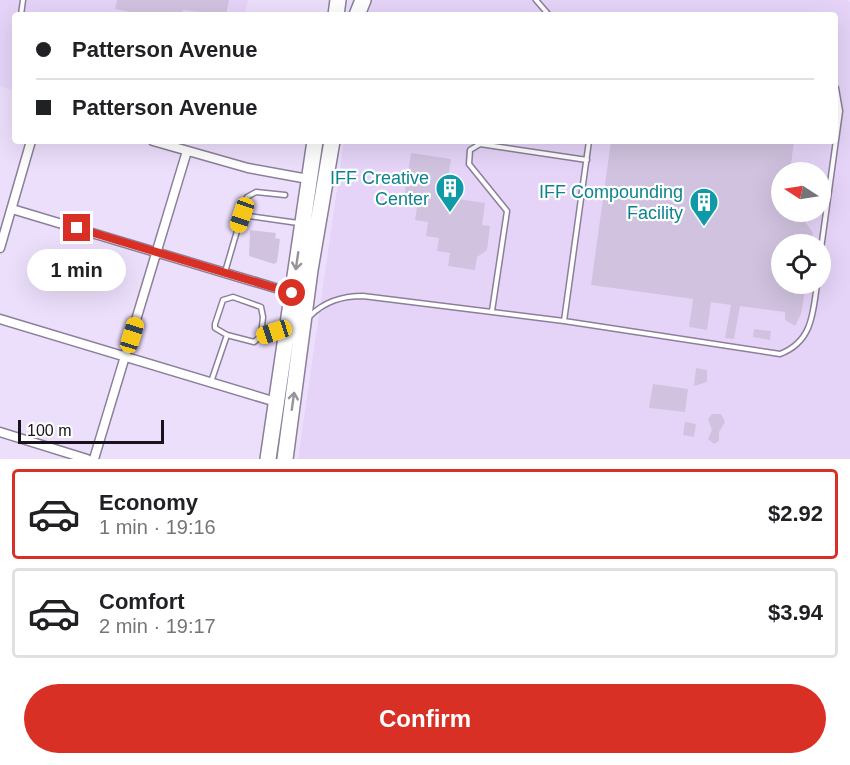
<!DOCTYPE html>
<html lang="en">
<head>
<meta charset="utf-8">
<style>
  body { margin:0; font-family:Arial,sans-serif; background:#f6f6f6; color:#202124; height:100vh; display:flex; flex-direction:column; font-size:22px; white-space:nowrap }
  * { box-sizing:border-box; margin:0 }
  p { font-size:20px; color:#757577 }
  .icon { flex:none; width:33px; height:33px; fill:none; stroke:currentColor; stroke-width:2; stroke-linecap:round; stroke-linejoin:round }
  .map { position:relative; height:459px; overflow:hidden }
  .drawer { display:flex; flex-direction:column; background:#fff; flex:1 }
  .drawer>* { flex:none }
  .guide { position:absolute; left:12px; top:12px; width:826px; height:132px; border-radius:6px; box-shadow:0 6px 24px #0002; display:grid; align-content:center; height:132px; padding:0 24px; background:#fff }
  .needle { width:39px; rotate:282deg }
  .buttons { position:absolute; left:771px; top:162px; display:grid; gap:12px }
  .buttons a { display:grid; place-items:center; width:60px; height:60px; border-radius:50%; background:#fff; box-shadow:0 6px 24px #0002; font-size:30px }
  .scale { position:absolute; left:18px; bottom:15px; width:146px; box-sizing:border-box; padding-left:6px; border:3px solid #17121c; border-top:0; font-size:16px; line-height:21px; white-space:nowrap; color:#17121c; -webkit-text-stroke:4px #fff; paint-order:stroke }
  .end { position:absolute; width:27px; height:27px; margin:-14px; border:8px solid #d93025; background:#fff; box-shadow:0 0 0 3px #fff }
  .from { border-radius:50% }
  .bubble { position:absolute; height:42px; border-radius:21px; background:#fff; box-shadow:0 6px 24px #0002; font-size:20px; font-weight:700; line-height:42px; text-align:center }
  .car { position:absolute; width:18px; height:36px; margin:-18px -9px; border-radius:8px; box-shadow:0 0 4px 2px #0007; background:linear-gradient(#f5c518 24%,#345 0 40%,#f5c518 0 76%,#345 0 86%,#f5c518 0) }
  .guide b { display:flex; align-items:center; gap:21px; height:57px; font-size:22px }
  .guide b+b { border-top:2px solid #e0e0e0 }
  .guide i { width:15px; height:15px; background:#202124 }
  ul { padding:10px 0 0; list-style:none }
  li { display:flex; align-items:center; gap:18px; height:90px; margin:0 12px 9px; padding:0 12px; border:3px solid #e0e0e0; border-radius:6px }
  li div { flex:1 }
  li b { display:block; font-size:22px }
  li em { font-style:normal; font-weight:700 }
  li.on { border-color:#d93025 }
  li>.icon { width:54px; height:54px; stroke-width:1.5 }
  .primary-button { display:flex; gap:12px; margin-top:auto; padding:12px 24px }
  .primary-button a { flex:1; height:69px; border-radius:36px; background:#d93025; color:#fff; font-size:24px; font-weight:700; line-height:69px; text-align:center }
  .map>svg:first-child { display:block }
</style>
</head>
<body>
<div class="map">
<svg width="850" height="459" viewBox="0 0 850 459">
  <rect width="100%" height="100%" fill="#ecdffc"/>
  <path fill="#e5d4f8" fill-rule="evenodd" d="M 0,0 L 248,0 L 245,15 L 15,15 L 15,91 L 0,86 Z
    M 372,0 L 848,0 L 850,2 L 850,459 L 298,459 L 344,141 L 836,141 L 836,15 L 367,15 ZM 782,172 L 820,172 L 820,212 L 782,212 ZM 782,244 L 820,244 L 820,284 L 782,284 Z"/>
  <path fill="#d1c3e0" d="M 117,0 L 229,0 L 226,15 L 183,10 L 182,15 L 145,15 L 115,9 Z
    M 611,141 L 794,141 L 790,172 L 782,172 L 782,212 L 806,217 L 806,223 L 813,233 L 811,244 L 782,244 L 782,284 L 806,284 L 801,314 L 795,326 L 785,320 L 785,312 L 740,306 L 734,339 L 725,338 L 731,305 L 711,302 L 707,330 L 689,327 L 693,299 L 591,285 Z
    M 411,153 L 451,159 L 447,185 L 458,199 L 485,203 L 482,225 L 490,226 L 487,250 L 477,257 L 475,270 L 448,266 L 450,253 L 437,251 L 439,238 L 426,236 L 428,222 L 415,220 L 417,207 L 403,205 Z
    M 250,230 L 276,233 L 275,238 L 280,239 L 277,262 L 274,264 L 249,256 Z
    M 754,329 L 771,331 L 770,340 L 753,337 Z
    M 696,368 L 707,370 L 707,382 L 694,386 Z
    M 653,384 L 688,389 L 685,412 L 649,408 Z
    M 712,414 L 721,414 L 725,422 L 719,432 L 719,441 L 714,444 L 708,439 L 712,430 L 708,419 Z
    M 685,422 L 696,424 L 694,437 L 683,435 Z"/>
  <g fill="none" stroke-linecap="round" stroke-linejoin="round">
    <g stroke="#8c7f9a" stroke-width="7">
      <path id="lane" d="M 536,0 L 549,15
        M 21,15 L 23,0
        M 242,215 L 298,223
        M 820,256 L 840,111 L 836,88
        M 225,272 L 247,197 L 256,192 L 285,195
        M 492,311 L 507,211 L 469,164 L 470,150 L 480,144 L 587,160
        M 310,316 C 325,301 342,296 363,296 L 564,321 L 780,354 C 812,342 813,314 817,284
        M 564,321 L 589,141
        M 261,336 L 263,317 L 261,307 L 233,297 L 223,300 L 215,324 L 215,328 L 227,335 L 254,342 L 261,336 L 284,329
        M 211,382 L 227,335"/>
    </g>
    <g stroke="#8c7f9a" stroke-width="11">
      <path id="street" d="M 153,141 L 248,168 L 308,179
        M 12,209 L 292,293
        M 0,248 L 31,141
        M 0,319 L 276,402
        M 0,432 L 87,459
        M 94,459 L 187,151"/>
    </g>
    <g stroke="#8c7f9a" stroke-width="18">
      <path id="highway" d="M 336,15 L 338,0
        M 357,15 L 363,0
        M 268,459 L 315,141
        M 285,459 L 310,270 L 332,141"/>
    </g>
    <use href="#lane" stroke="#fff" stroke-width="4"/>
    <use href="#street" stroke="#fff" stroke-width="8"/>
    <use href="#highway" stroke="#fff" stroke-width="15"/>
  </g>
  <defs><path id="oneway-shaft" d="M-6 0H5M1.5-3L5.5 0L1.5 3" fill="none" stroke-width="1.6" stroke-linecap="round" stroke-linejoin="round" transform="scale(1.5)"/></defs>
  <g stroke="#979499">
    <use href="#oneway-shaft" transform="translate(297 261) rotate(98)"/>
    <use href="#oneway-shaft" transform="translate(293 401) rotate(-82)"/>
  </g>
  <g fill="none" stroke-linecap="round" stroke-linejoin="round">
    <path stroke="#d93025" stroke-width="8" d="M 77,228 L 292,293"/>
  </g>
  <defs>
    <g id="building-pin" transform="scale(1.5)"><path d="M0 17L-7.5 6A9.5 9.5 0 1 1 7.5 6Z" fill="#0f9aa8" stroke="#fff"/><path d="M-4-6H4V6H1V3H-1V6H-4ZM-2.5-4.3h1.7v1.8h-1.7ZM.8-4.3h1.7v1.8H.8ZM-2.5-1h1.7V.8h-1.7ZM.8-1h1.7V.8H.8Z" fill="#fff"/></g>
  </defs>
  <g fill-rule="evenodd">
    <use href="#building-pin" x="450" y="188"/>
    <use href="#building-pin" x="704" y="202"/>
  </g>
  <g text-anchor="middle" stroke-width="4.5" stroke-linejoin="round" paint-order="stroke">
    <g font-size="18" fill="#0d838f" stroke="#fff" text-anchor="end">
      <text x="429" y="184">IFF Creative<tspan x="429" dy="21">Center</tspan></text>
      <text x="683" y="198">IFF Compounding<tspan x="683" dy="21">Facility</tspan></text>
    </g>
  </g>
</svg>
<div class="buttons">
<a><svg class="needle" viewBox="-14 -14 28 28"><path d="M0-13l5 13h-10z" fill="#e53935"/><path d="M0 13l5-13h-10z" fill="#757577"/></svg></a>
<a><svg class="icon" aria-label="locate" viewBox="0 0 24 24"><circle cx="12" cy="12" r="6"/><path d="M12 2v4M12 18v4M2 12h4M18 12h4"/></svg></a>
</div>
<div class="scale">100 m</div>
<i class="end from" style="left:292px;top:293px"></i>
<i class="end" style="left:77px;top:228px"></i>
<div class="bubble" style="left:27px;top:249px;width:99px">1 min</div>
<i class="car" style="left:242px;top:215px;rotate:199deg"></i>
<i class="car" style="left:274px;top:332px;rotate:252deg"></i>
<i class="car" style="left:132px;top:335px;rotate:17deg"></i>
<div class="guide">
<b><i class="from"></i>Patterson Avenue</b>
<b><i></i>Patterson Avenue</b>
</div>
</div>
<section class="drawer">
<ul>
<li class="on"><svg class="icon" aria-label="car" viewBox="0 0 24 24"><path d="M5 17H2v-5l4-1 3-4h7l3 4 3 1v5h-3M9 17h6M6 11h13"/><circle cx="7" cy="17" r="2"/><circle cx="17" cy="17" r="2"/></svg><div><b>Economy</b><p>1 min · 19:16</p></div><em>$2.92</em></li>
<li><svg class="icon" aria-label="car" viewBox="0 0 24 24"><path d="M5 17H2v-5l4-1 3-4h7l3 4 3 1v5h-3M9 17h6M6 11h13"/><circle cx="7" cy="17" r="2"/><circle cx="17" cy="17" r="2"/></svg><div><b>Comfort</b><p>2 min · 19:17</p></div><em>$3.94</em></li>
</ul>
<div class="primary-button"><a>Confirm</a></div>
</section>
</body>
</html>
